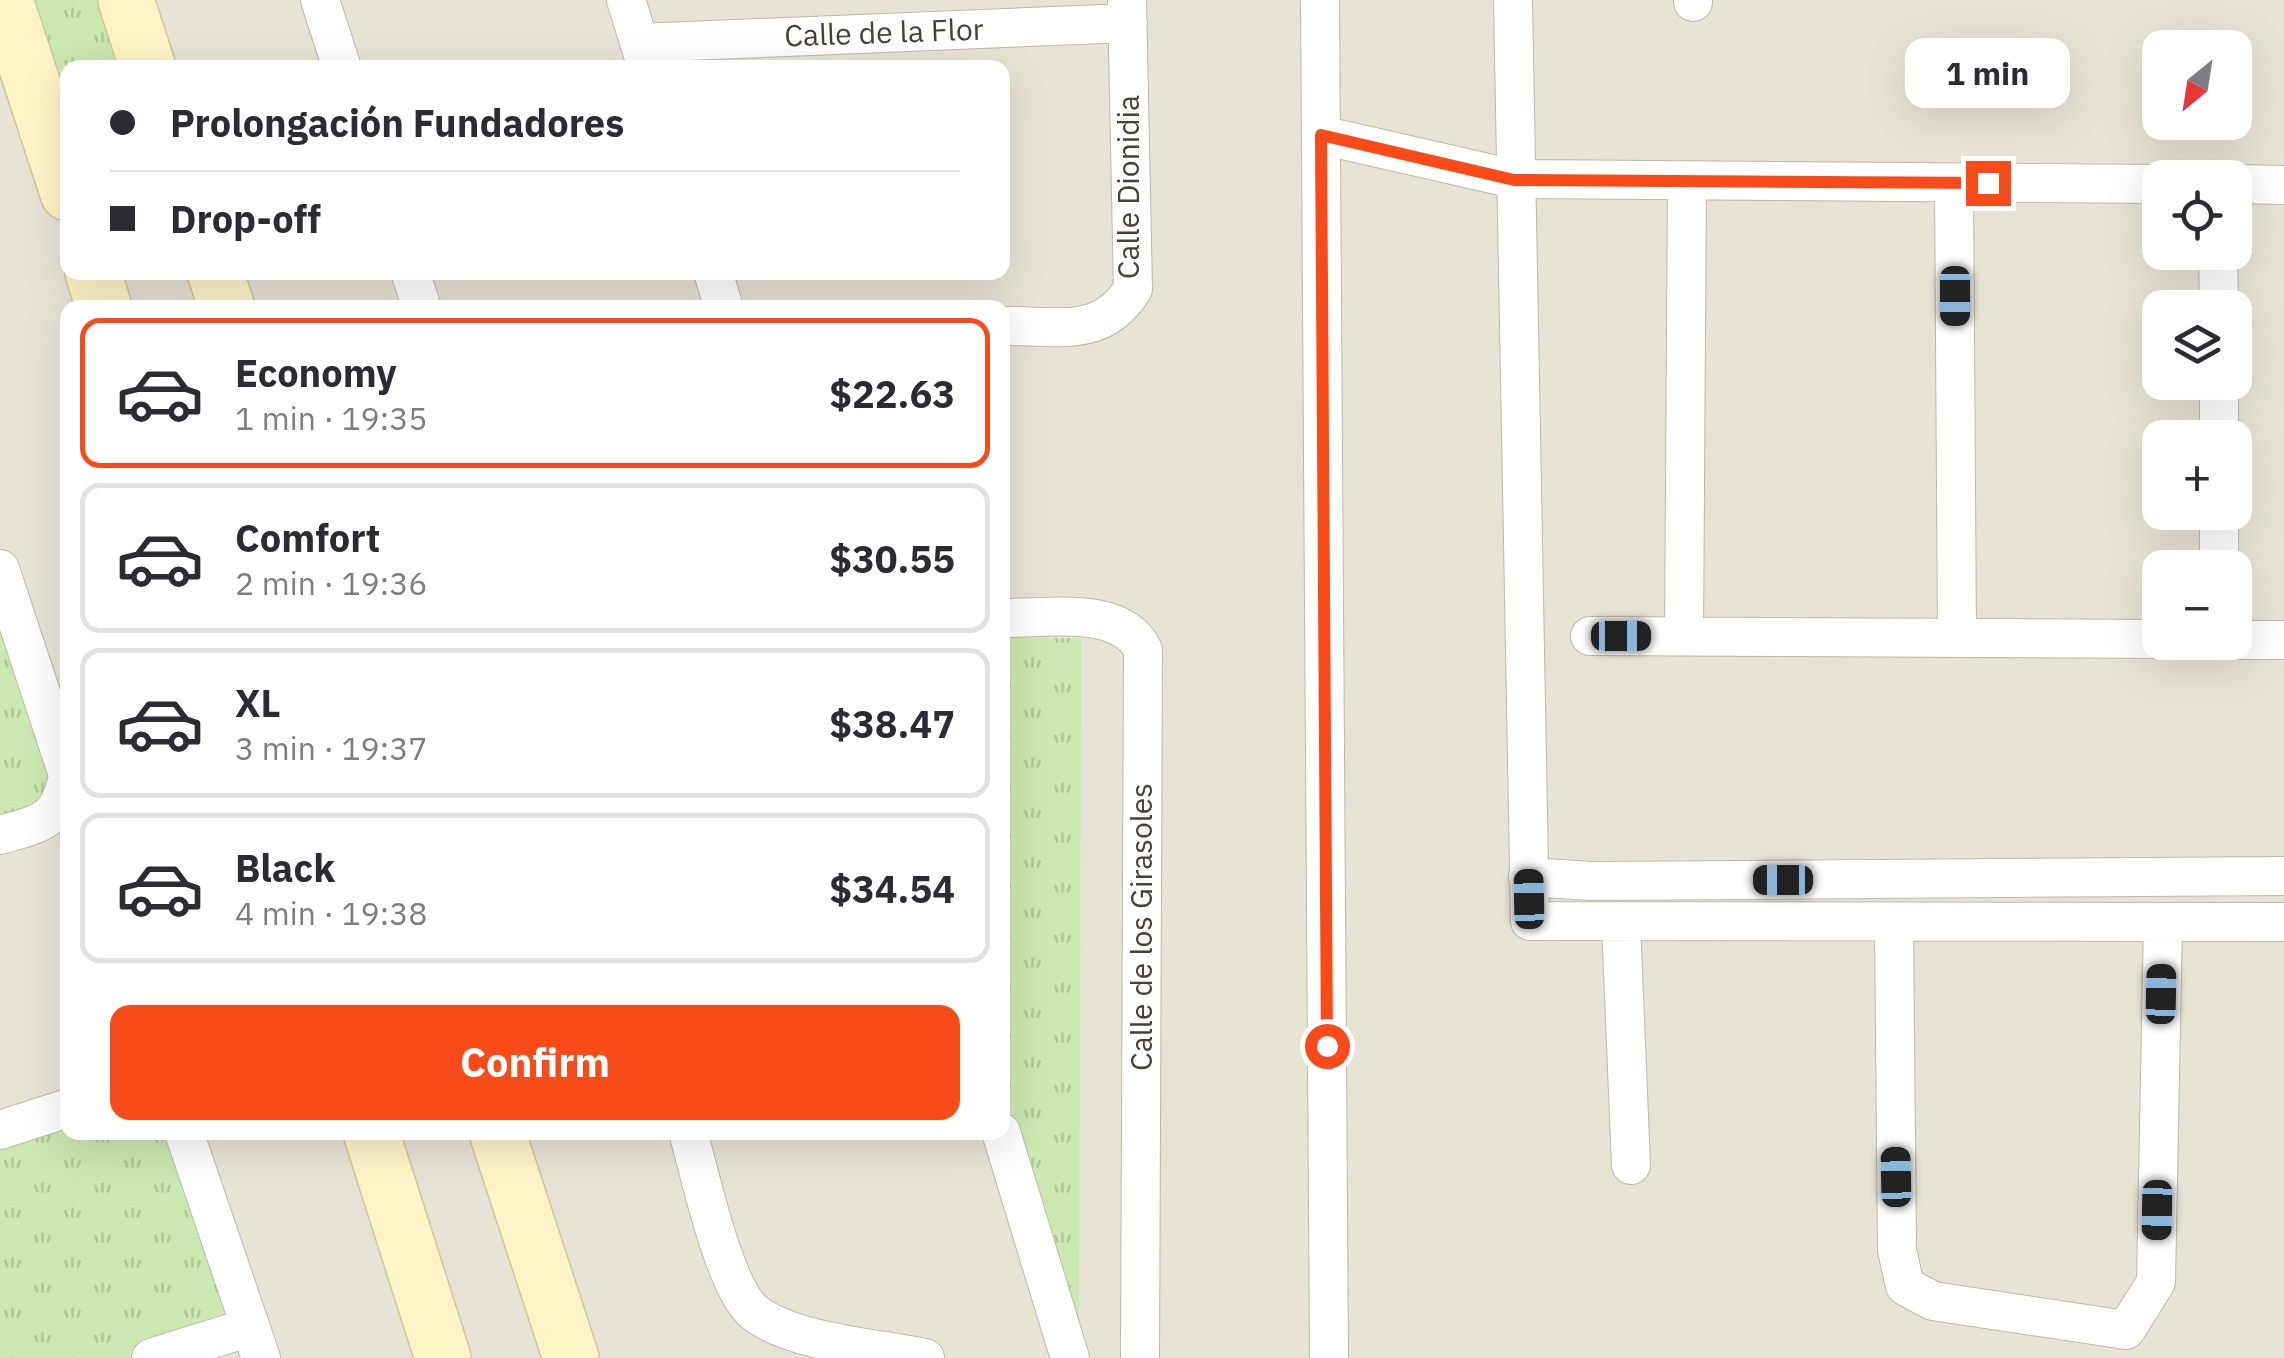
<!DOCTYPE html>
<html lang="en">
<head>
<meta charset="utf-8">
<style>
  body { margin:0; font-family:"IBM Plex Sans",sans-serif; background:#f7f7f7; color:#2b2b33; height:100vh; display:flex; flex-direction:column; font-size:38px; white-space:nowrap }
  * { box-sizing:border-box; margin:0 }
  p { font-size:32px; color:#7c7c81 }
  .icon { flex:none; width:55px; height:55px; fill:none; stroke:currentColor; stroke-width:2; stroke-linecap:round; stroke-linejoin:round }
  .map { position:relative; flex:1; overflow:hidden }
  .side { position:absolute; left:60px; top:300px; width:950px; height:840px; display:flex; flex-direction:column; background:#fff; border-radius:20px; box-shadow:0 10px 40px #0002 }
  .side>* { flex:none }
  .hud { position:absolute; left:60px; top:60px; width:950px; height:220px; border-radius:20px; box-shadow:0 10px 40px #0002; display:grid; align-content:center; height:220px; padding:0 50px; background:#fff }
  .needle { width:65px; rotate:210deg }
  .tools { position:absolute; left:2142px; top:30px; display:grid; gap:20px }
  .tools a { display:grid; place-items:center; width:110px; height:110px; border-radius:20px; background:#fff; box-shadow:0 10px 40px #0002; font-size:50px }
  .end { position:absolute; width:45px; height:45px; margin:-22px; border:12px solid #f94a19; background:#fff; box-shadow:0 0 0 5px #fff }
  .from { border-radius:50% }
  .bubble { position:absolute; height:70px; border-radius:20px; background:#fff; box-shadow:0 10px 40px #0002; font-size:32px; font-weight:800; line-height:70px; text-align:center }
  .car { position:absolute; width:30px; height:60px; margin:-30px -15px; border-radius:12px; box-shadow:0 0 8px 2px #0007; background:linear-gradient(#222 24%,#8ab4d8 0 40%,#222 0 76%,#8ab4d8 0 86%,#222 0) }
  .hud b { display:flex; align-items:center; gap:35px; height:95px; font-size:38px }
  .hud b+b { border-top:2px solid #e1e1e2 }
  .hud i { width:25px; height:25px; background:#2b2b33 }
  ul { padding:18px 0 0; list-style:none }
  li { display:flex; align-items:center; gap:30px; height:150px; margin:0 20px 15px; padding:0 30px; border:5px solid #e1e1e2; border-radius:20px }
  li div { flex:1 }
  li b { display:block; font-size:38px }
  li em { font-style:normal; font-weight:800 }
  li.active { border-color:#f94a19 }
  li>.icon { width:90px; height:90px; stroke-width:1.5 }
  .primary-button { display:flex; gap:20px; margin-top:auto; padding:20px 50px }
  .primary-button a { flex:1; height:115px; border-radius:20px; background:#f94a19; color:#fff; font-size:40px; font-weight:800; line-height:115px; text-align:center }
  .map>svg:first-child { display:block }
</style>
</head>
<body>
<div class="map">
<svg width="2284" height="1358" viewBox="0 0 2284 1358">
  <defs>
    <pattern id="grass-tufts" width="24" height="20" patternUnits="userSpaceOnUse" patternTransform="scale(2.5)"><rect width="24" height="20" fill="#cbe8b0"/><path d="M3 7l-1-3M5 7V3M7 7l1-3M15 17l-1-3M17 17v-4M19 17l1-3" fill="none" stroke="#b0c898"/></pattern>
  </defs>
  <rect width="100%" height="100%" fill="#f4f1e7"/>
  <path fill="#e7e3d5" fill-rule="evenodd" d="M 0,0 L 2284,0 L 2284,1358 L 0,1358 ZM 2160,48 L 2235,48 L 2235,122 L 2160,122 ZM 68,68 L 1002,68 L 1002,272 L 68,272 ZM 2160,178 L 2235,178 L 2235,252 L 2160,252 ZM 68,308 L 1002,308 L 1002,1132 L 68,1132 ZM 2160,308 L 2235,308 L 2235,382 L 2160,382 ZM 2160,438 L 2235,438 L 2235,512 L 2160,512 ZM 2160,568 L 2235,568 L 2235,642 L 2160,642 Z"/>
  <path fill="url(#grass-tufts)" d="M 6,0 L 111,0 L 133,67 L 68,68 L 67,184 Z
    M 0,619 L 57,799 L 0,818 Z
    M 1002,638 L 1081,638 L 1079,1320 L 1003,1091 Z
    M 67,1118 L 68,1132 L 172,1133 L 250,1326 L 147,1358 L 0,1358 L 0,1138 Z"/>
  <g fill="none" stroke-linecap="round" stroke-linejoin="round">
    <g stroke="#bfb9aa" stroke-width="40">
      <path id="street" d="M 320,0 L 342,68
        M 626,0 L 646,64
        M 1320,0 L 1329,1358
        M 1513,0 L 1530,921 L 2284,922
        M 1693,0 L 1693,2
        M 639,43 L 1128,23
        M 1321,135 L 1514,179 L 2160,184
        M 1954,183 L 1957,638
        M 2235,184 L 2284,185
        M 2218,252 L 2219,308
        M 410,272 L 422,308
        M 713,272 L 724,308
        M 1002,326 C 1057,325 1101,340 1133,289 L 1127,0
        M 2219,382 L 2219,438
        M 2219,512 L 2219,568
        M 0,569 L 68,775
        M 1002,618 C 1046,619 1121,604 1143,650 L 1140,1358
        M 1590,636 L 2160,639
        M 1684,636 L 1687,181
        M 2235,640 L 2284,640
        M 0,835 C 41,823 59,822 68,776
        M 1528,877 L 1591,881 L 2284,876
        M 1621,923 L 1631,1165
        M 1894,923 L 1897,1250 L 1905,1286 L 1933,1301 L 2126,1330 L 2156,1282 L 2163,922
        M 0,1130 L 68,1108
        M 184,1132 L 261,1358
        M 688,1132 C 700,1173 724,1288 754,1312 C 790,1342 877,1348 925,1358
        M 1001,1132 L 1070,1358
        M 151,1358 L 250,1327"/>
    </g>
    <g stroke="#d3c798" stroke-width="58">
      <path id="secondary" d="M 5,0 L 68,193
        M 126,0 L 148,68
        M 93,272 L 104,308
        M 215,272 L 227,308
        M 371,1132 L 443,1358
        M 497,1132 L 571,1358"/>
    </g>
    <use href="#street" stroke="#fff" stroke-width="38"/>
    <use href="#secondary" stroke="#fef4c7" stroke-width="55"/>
  </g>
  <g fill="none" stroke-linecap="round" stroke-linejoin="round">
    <path stroke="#f94a19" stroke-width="12" d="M 1327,1046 L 1321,135 L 1514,180 L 1988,183"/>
  </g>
  <g text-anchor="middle" stroke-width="8" stroke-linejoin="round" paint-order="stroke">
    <g font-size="30" fill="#474136" stroke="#fff">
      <text transform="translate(884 33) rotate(-2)" y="10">Calle de la Flor</text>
      <text transform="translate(1129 187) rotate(-90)" y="10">Calle Dionidia</text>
      <text transform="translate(1142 927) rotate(-90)" y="10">Calle de los Girasoles</text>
    </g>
  </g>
</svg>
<div class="tools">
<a><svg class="needle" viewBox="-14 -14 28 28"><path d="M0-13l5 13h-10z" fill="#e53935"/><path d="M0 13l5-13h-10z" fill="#7c7c81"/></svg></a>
<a><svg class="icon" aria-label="locate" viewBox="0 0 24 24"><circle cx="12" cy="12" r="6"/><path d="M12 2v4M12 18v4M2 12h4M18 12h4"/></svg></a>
<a><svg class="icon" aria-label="layers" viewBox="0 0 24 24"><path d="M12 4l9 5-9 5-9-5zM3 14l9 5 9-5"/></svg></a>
<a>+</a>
<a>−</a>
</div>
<i class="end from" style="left:1327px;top:1046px"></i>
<i class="end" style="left:1988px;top:183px"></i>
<div class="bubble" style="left:1905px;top:38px;width:165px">1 min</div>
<i class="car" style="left:1955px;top:296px;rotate:180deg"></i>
<i class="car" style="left:1621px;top:636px;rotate:90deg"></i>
<i class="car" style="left:1783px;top:880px;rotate:270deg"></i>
<i class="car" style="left:1529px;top:899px;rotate:359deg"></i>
<i class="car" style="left:2161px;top:994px;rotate:1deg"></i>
<i class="car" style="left:1896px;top:1177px;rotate:359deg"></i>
<i class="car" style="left:2157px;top:1210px;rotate:181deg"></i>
<div class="hud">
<b><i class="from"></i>Prolongación Fundadores</b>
<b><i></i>Drop-off</b>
</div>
<section class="side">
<ul>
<li class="active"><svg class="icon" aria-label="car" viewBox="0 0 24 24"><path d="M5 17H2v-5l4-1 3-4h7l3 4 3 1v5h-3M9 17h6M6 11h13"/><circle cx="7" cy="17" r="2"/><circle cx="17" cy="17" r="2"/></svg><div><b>Economy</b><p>1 min · 19:35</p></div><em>$22.63</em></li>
<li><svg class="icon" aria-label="car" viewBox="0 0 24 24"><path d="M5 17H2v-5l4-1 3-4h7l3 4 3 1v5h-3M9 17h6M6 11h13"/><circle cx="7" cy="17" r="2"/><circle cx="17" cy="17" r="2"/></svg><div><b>Comfort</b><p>2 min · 19:36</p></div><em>$30.55</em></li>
<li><svg class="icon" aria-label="car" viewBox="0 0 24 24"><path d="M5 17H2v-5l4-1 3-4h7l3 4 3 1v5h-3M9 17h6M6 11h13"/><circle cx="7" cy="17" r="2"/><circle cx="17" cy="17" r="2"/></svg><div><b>XL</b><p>3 min · 19:37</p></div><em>$38.47</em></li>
<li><svg class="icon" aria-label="car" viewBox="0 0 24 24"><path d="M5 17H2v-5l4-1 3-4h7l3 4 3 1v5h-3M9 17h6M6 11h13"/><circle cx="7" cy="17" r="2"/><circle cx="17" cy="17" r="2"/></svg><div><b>Black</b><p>4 min · 19:38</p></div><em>$34.54</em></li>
</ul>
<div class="primary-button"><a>Confirm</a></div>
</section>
</div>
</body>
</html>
